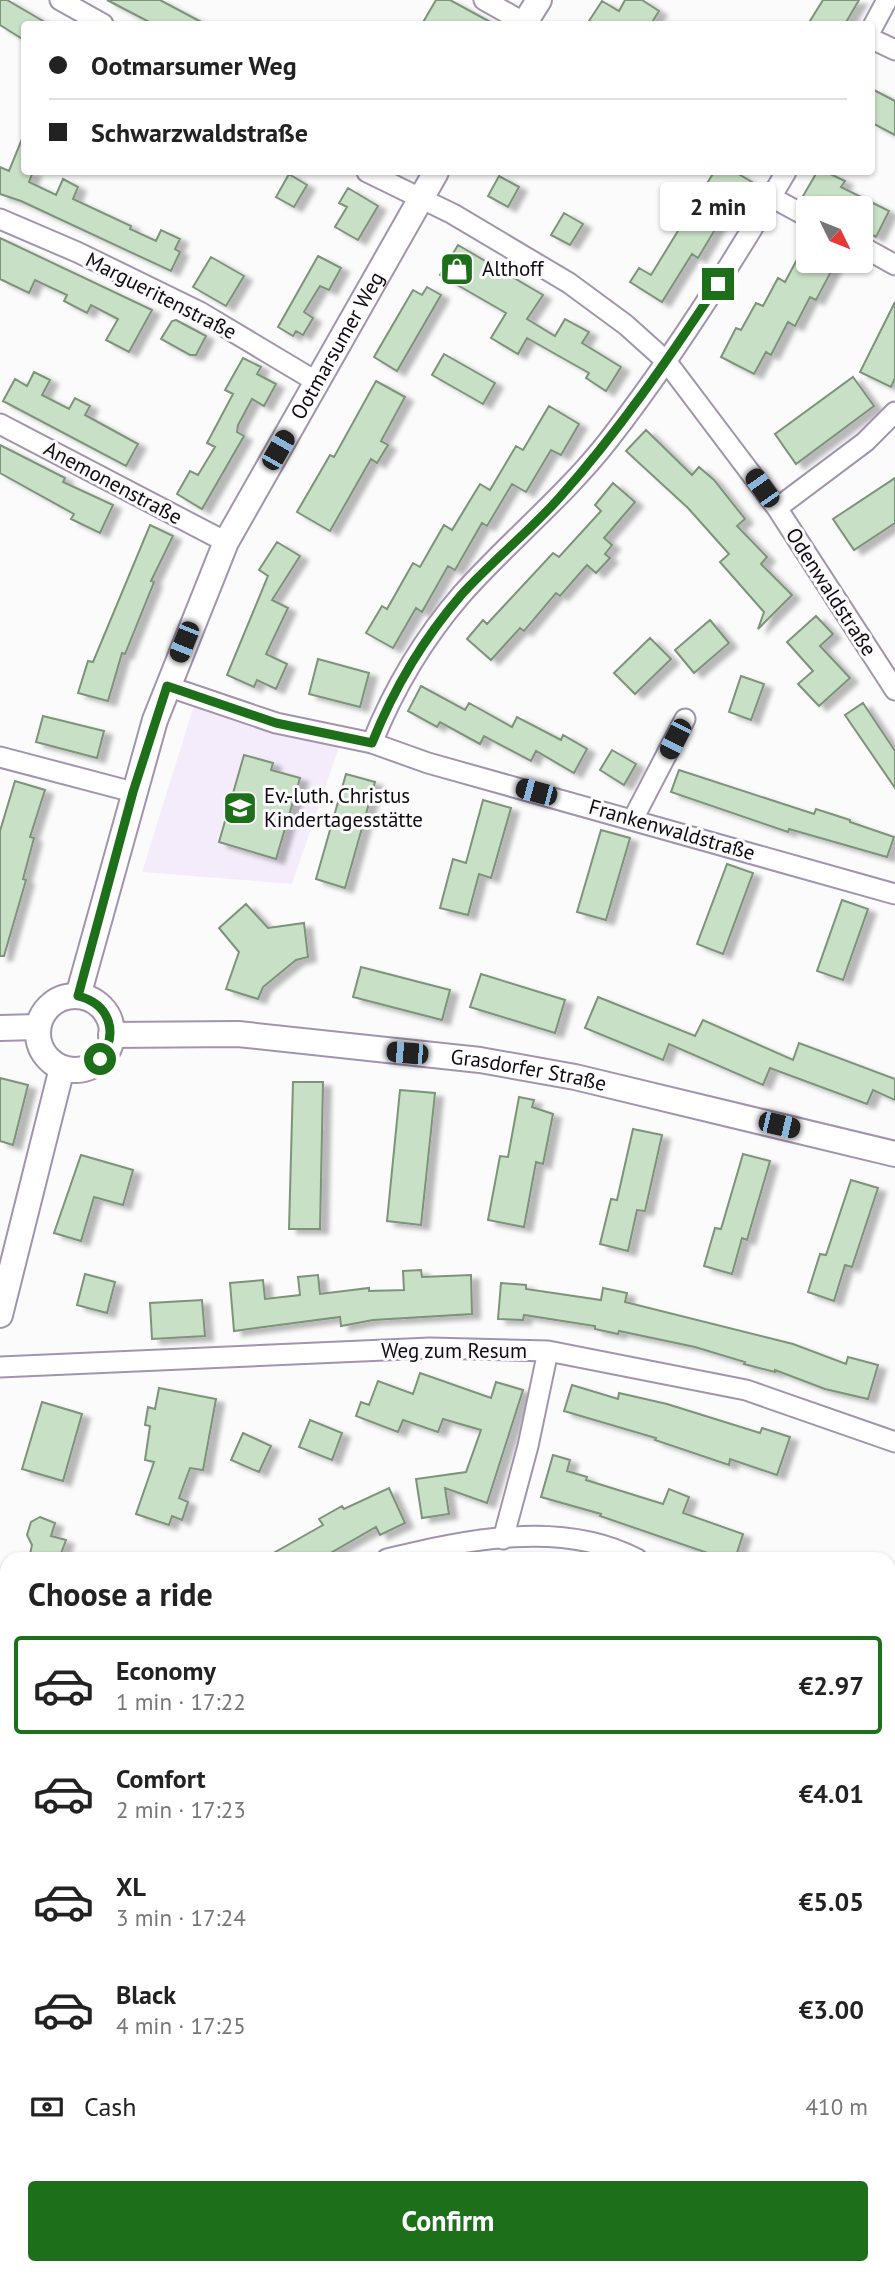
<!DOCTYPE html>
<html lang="en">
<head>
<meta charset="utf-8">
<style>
  body { margin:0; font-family:"PT Sans",sans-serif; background:#f2f2f2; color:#222; height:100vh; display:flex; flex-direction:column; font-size:26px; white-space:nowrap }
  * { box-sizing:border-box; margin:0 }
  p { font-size:23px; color:#767676 }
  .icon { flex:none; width:38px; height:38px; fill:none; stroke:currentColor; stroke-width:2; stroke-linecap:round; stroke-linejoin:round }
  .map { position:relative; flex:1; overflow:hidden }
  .side { position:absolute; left:0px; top:1552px; width:896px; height:723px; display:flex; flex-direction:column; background:#fff; border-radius:21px 21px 0 0; box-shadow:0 2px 5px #0004 }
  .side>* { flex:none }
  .hud { position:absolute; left:21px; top:21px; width:854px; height:154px; border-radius:7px; box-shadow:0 2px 5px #0004; display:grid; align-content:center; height:154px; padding:0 28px; background:#fff }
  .needle { width:46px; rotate:133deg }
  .controls { position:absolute; left:796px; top:196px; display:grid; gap:14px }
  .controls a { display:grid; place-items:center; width:77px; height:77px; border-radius:7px; background:#fff; box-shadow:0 2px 5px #0004; font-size:35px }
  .end { position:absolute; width:32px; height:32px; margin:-16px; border:9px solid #1d7019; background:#fff; box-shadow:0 0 0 4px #fff }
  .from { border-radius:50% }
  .bubble { position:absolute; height:49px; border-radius:7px; background:#fff; box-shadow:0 2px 5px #0004; font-size:23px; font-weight:700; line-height:49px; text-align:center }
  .car { position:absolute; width:21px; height:42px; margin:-21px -10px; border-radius:9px; box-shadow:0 0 5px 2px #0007; background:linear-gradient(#222 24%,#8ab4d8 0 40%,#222 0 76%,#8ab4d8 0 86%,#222 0) }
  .hud b { display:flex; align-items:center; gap:24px; height:66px; font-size:26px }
  .hud b+b { border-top:2px solid #e0e0e0 }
  .hud i { width:18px; height:18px; background:#222 }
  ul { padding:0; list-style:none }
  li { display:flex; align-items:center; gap:21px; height:98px; margin:0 14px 10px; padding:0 14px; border:4px solid transparent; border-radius:7px }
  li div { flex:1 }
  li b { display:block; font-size:26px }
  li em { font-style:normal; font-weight:700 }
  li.on { border-color:#1d7019 }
  li>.icon { width:63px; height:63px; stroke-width:1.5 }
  h2 { padding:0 28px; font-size:32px; line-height:84px }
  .pay { display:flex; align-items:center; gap:18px; height:77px; padding:0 28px; font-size:26px }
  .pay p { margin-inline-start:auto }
  .button { display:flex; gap:14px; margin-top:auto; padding:14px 28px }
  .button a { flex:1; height:80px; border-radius:7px; background:#1d7019; color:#fff; font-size:28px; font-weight:700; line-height:80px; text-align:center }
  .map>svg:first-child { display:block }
</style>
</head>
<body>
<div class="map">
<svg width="895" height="2274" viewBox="0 0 895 2274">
  <defs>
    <filter id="shadow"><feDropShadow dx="8" dy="4.5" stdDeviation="2" flood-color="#0004"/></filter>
  </defs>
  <rect width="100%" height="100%" fill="#fbfbfb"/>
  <path fill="#f4ecfa" d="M 195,702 L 340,744 L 292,884 L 142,872 Z
    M 0,2080 L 7,2091 L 7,2187 L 0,2194 Z"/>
  <path fill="#f4e8fd" d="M 895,1854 L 895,1893 L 889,1888 L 889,1855 Z
    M 889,2011 L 895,2020 L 895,2274 L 606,2274 L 602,2268 L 889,2268 Z"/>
  <path fill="#c8e0c5" stroke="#7d937a" stroke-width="2" filter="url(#shadow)" d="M 0,0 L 7,0 L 48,24 L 24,24 L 24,40 L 0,25 Z
    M 107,0 L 160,0 L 205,24 L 153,24 Z
    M 436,0 L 450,0 L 494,24 L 422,24 Z
    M 625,0 L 642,0 L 659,11 L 651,24 L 587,24 L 602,1 L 619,11 Z
    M 823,0 L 859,0 L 845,24 L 808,24 Z
    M 872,89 L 895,101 L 895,135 L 872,123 Z
    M 24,134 L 24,172 L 33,172 L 29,182 L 56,195 L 63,179 L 78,187 L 73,199 L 131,226 L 130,229 L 156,241 L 161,230 L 180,239 L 175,249 L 180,252 L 171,271 L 21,201 L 0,194 L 0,167 L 9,171 Z
    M 714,172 L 735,172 L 752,182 L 732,214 L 726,211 L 698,258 L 692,254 L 662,302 L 630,282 L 639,268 L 651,275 Z
    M 817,172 L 826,172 L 845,181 L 841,187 L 889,211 L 876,237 L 861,229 L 861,208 L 826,208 L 803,196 Z
    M 289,174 L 307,185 L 294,207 L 276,197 Z
    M 499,176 L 519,187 L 508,207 L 488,196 Z
    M 348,188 L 378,206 L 358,240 L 335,227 L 347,207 L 339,203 Z
    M 564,213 L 583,224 L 570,245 L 551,235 Z
    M 0,238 L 152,310 L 129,352 L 106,340 L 118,319 L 91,305 L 87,313 L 64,301 L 67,295 L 35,280 L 29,293 L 0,279 Z
    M 808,239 L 808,261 L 825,261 L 834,266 L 816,300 L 810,297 L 795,326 L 788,322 L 771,355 L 766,352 L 754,374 L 721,357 L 736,328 L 741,330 L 756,303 L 763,306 L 778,278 L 785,282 Z
    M 458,245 L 543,295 L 527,319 L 555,336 L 565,319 L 589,332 L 582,343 L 621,367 L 606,391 L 586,378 L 589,373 L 527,338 L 518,354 L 491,338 L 506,313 L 440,275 Z
    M 318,256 L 341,268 L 329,290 L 320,286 L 304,312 L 313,318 L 303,335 L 296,331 L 293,336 L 278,327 Z
    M 211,257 L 244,276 L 226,306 L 193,287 Z
    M 427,287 L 441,295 L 397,371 L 374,357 L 413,290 L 422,295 Z
    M 895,302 L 895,378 L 891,387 L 860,372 Z
    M 176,320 L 206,336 L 196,355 L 190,355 L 161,339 L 172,321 Z
    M 444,354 L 495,383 L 483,404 L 432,375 Z
    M 243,358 L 261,367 L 257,374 L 276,384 L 264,406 L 252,399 L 238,425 L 237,432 L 244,436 L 202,509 L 177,494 L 190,471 L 198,475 L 215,447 L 207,443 L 233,394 L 225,390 Z
    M 34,372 L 50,380 L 42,395 L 69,409 L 75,398 L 90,406 L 85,415 L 138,444 L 126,466 L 3,401 L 15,379 L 27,386 Z
    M 853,377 L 874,406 L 796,464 L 775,434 Z
    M 376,381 L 405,397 L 381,441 L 388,445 L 377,463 L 371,459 L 330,531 L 297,512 L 330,455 L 334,457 Z
    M 549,406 L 579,424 L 561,455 L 551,450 L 526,492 L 512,484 L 487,526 L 482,523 L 455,570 L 448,566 L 422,612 L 416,608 L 393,648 L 366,633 L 382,606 L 387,609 L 413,563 L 420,567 L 444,525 L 452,530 L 480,484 L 490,490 L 516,446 L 523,450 Z
    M 646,430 L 692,475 L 699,467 L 714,480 L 745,519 L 737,526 L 767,557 L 761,564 L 792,595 L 758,629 L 764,612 L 720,562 L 729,554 L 688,508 L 626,451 Z
    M 0,445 L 65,478 L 63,482 L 113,505 L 100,533 L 71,519 L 74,514 L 0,473 Z
    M 895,478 L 895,523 L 854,550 L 833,519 Z
    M 613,483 L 635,502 L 604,538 L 612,545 L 605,554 L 610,558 L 596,573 L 587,565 L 560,596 L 556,593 L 524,631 L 520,628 L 491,660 L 467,639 L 483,620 L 487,624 L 553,553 L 559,557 L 601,511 L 595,505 Z
    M 150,525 L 173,536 L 151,581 L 154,582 L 125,654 L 122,653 L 108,701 L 78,693 L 88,661 L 93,662 Z
    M 277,542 L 300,556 L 272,600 L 288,608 L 266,654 L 287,664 L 276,689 L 257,680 L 254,687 L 227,675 L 268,576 L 259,570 Z
    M 816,616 L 833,634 L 820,646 L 850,678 L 819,706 L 798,684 L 813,671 L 787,642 Z
    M 710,620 L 729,643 L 694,673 L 675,650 Z
    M 650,638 L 671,659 L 635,694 L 614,673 Z
    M 318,659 L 369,673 L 360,707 L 309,694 Z
    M 741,676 L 764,684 L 751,720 L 729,712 Z
    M 421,686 L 465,710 L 469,703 L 512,727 L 517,717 L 561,740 L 563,735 L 587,749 L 574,773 L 536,751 L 531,761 L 484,736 L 480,744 L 440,722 L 437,727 L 408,711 Z
    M 863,703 L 895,751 L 895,788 L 845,715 Z
    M 43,716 L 104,731 L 97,758 L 36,742 Z
    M 612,750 L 636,764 L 624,785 L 600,770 Z
    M 244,755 L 273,763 L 271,770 L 300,778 L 276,859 L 219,842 Z
    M 679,770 L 814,814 L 816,809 L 850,820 L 850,822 L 894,837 L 887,857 L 789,829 L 788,832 L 671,792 Z
    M 346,774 L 375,782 L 345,888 L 316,879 Z
    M 15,781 L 45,790 L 30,837 L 34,838 L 23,879 L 26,880 L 4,956 L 0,956 L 0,831 Z
    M 483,800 L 511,808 L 491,878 L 479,874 L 468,915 L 440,908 L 453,859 L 466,863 Z
    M 601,830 L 630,838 L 606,920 L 577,912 Z
    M 727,864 L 753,873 L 723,954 L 697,944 Z
    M 842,900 L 868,909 L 843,980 L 817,971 Z
    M 246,904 L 268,928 L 304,923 L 308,957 L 296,960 L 263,987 L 258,999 L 226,989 L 239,952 L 219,928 Z
    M 361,967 L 450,990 L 442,1020 L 353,997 Z
    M 481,974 L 565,1000 L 555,1033 L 470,1007 Z
    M 598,997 L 695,1036 L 703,1020 L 793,1060 L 799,1043 L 895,1079 L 895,1100 L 873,1090 L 867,1104 L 770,1068 L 763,1085 L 669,1044 L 663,1060 L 585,1028 Z
    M 0,1078 L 28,1085 L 13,1145 L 0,1141 Z
    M 293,1082 L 323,1082 L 320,1229 L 289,1229 Z
    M 400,1090 L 435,1093 L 421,1225 L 387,1221 Z
    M 519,1097 L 534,1100 L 532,1107 L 553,1114 L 543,1164 L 536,1162 L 524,1227 L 488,1220 L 500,1156 L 508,1157 Z
    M 633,1129 L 662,1135 L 645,1211 L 637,1210 L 628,1251 L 600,1244 L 611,1199 L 617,1200 Z
    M 743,1154 L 770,1161 L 747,1240 L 742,1238 L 732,1274 L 704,1266 L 715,1228 L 721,1229 Z
    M 81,1155 L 133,1170 L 123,1205 L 94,1197 L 81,1241 L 54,1233 Z
    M 851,1180 L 878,1188 L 852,1267 L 845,1265 L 834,1301 L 808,1292 L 820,1254 L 826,1255 Z
    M 421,1270 L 422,1277 L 471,1275 L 472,1314 L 373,1320 L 341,1326 L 340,1317 L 234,1331 L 230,1283 L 263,1280 L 265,1299 L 300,1295 L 298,1277 L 318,1275 L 320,1294 L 369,1288 L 369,1291 L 404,1290 L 403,1271 Z
    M 85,1274 L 115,1282 L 107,1313 L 77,1305 Z
    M 501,1283 L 526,1285 L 526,1289 L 601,1300 L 603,1288 L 627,1293 L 625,1302 L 793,1344 L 846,1364 L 848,1357 L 878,1365 L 868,1399 L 825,1389 L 775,1370 L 775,1372 L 744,1364 L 745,1362 L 695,1347 L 619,1331 L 618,1334 L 595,1329 L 595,1326 L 524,1315 L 523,1320 L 498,1319 Z
    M 202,1300 L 205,1336 L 152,1339 L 150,1303 Z
    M 420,1373 L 491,1398 L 496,1382 L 523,1390 L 487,1503 L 445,1488 L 449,1514 L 422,1518 L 416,1479 L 466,1472 L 481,1430 L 443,1419 L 438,1432 L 403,1420 L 398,1432 L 356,1416 L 361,1402 L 369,1405 L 378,1381 L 413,1394 Z
    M 572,1385 L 618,1399 L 619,1393 L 667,1404 L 760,1433 L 762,1428 L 790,1437 L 777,1475 L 730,1459 L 729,1465 L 655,1440 L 656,1438 L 564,1411 Z
    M 159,1388 L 216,1399 L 203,1470 L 190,1468 L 179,1498 L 188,1502 L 182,1520 L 172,1516 L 169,1525 L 136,1514 L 154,1462 L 145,1460 L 150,1426 L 145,1425 L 148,1407 L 155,1409 Z
    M 42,1402 L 82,1414 L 63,1481 L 22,1469 Z
    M 310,1420 L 342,1433 L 332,1460 L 299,1447 Z
    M 243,1433 L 271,1446 L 259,1472 L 231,1460 Z
    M 553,1455 L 570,1460 L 567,1471 L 587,1477 L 586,1480 L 663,1504 L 669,1489 L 689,1497 L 683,1513 L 743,1534 L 735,1559 L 725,1559 L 600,1516 L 601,1514 L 541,1497 Z
    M 389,1488 L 405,1523 L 380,1535 L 376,1527 L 320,1559 L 263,1559 L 323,1525 L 319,1519 L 342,1506 L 344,1509 Z
    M 40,1517 L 55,1523 L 51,1536 L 66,1540 L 59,1559 L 29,1559 L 32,1545 L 27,1535 L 31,1522 Z"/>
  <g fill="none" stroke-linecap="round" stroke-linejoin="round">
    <g stroke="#a393ae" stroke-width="23">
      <path id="minor" d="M 60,0 L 103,24
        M 484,0 L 525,23
        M 872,28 L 887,0
        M 872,39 L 895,50
        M 367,172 L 453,214 L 569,283 L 626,325 L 666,361 L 777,508 L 895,690
        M 771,197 L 808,217
        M 0,219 L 77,252 L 200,312 L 317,382
        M 861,246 L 895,265
        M 0,424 L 226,542
        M 777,508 L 865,442 L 895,412
        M 167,686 L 276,723 L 372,743 L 428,763 L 895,894
        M 372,743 C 394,688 423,639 462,594 C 509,541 564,497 608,441 C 674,356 732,264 786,172
        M 0,757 L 133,792
        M 633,819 L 685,719
        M 0,1367 L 430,1348 L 548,1351 L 746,1390 L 895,1442
        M 503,1539 L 528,1446 L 548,1351
        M 387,1559 C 466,1540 561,1519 637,1559
        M 889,1735 L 895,1723
        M 889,1823 L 895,1827
        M 0,2046 L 7,2058
        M 136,2268 L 140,2274
        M 103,2274 L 118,2268"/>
    </g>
    <g stroke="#a393ae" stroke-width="28">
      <g id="tertiary">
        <path d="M 524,24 L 539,0"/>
        <path id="s1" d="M 78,996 L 155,720 L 226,542 L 436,172"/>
        <circle cx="75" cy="1033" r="37"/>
        <path d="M 0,1028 L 38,1027"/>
        <path id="s2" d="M 111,1035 L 238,1034 L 480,1060 L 575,1077 L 895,1154"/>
        <path d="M 0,1315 L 62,1068"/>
      </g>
    </g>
    <use href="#minor" stroke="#fff" stroke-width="19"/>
    <use href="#tertiary" stroke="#fff" stroke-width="24"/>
  </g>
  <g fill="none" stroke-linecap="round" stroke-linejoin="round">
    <path stroke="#1d7019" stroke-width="9" d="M 100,1059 C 119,1033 110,1004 78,996 L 133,792 L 167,686 L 276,723 L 372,743 C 394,688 423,639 462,594 C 493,560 530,531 560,497 C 619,431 669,358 718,284"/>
  </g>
  <defs>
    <g id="shop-square" transform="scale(1.75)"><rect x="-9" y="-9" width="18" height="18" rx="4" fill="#1d7019" stroke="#fbfbfb"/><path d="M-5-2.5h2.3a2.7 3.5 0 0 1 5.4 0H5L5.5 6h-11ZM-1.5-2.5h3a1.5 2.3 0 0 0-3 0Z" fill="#fff"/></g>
    <g id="school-square" transform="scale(1.75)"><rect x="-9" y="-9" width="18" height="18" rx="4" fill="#1d7019" stroke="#fbfbfb"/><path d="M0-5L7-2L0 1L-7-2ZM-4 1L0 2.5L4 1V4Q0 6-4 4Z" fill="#fff"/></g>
  </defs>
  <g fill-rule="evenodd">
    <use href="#shop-square" x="457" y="269"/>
    <use href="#school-square" x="240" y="808"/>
  </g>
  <g text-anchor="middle" stroke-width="6" stroke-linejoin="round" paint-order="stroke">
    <g font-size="21" fill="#100a13" stroke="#fbfbfb" text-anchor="start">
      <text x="482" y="276">Althoff</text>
      <text x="264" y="803">Ev.-luth. Christus<tspan x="264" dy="24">Kindertagesstätte</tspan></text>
    </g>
    <g font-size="21" fill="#100a13" stroke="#fbfbfb">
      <text transform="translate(161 296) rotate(27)" y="7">Margueritenstraße</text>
      <text dy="7" stroke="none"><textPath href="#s1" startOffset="704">Ootmarsumer Weg</textPath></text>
      <text transform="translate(113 483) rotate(28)" y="7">Anemonenstraße</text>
      <text transform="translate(831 592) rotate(57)" y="7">Odenwaldstraße</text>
      <text transform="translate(672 830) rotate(16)" y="7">Frankenwaldstraße</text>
      <text dy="7" stroke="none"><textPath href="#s2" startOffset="420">Grasdorfer Straße</textPath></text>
      <text x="454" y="1358">Weg zum Resum</text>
    </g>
  </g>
</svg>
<div class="controls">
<a><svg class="needle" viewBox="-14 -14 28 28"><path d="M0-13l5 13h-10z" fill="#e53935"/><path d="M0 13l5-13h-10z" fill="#767676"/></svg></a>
</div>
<i class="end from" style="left:100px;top:1059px"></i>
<i class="end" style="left:718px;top:284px"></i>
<div class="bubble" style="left:660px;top:182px;width:116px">2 min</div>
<i class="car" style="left:278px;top:450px;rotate:30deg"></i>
<i class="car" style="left:762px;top:488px;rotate:325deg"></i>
<i class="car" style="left:184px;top:642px;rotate:202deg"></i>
<i class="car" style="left:675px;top:739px;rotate:207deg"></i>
<i class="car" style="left:536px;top:792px;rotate:285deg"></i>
<i class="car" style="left:407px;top:1053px;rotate:275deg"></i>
<i class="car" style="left:779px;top:1125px;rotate:103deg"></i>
<div class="hud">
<b><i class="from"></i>Ootmarsumer Weg</b>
<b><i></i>Schwarzwaldstraße</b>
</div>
<section class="side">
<h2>Choose a ride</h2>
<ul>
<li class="on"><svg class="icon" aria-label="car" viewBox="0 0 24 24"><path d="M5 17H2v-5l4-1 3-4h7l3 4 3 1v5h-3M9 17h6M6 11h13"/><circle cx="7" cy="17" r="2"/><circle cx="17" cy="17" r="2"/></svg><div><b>Economy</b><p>1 min · 17:22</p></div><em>€2.97</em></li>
<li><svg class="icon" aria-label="car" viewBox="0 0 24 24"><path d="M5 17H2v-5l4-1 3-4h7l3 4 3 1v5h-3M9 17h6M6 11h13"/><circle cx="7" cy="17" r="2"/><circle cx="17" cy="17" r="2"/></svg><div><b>Comfort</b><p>2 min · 17:23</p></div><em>€4.01</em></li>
<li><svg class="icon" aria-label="car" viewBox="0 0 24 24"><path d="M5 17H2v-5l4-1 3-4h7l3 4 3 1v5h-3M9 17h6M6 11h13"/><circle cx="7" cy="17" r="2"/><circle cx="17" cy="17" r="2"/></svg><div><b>XL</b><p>3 min · 17:24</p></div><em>€5.05</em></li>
<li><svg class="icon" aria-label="car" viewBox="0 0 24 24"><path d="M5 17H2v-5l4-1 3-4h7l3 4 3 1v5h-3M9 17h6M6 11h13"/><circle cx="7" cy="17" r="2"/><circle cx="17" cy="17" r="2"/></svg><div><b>Black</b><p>4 min · 17:25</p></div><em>€3.00</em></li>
</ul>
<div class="pay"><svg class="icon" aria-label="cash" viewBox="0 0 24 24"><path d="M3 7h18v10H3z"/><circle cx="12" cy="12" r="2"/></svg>Cash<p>410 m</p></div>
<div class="button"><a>Confirm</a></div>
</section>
</div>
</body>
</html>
